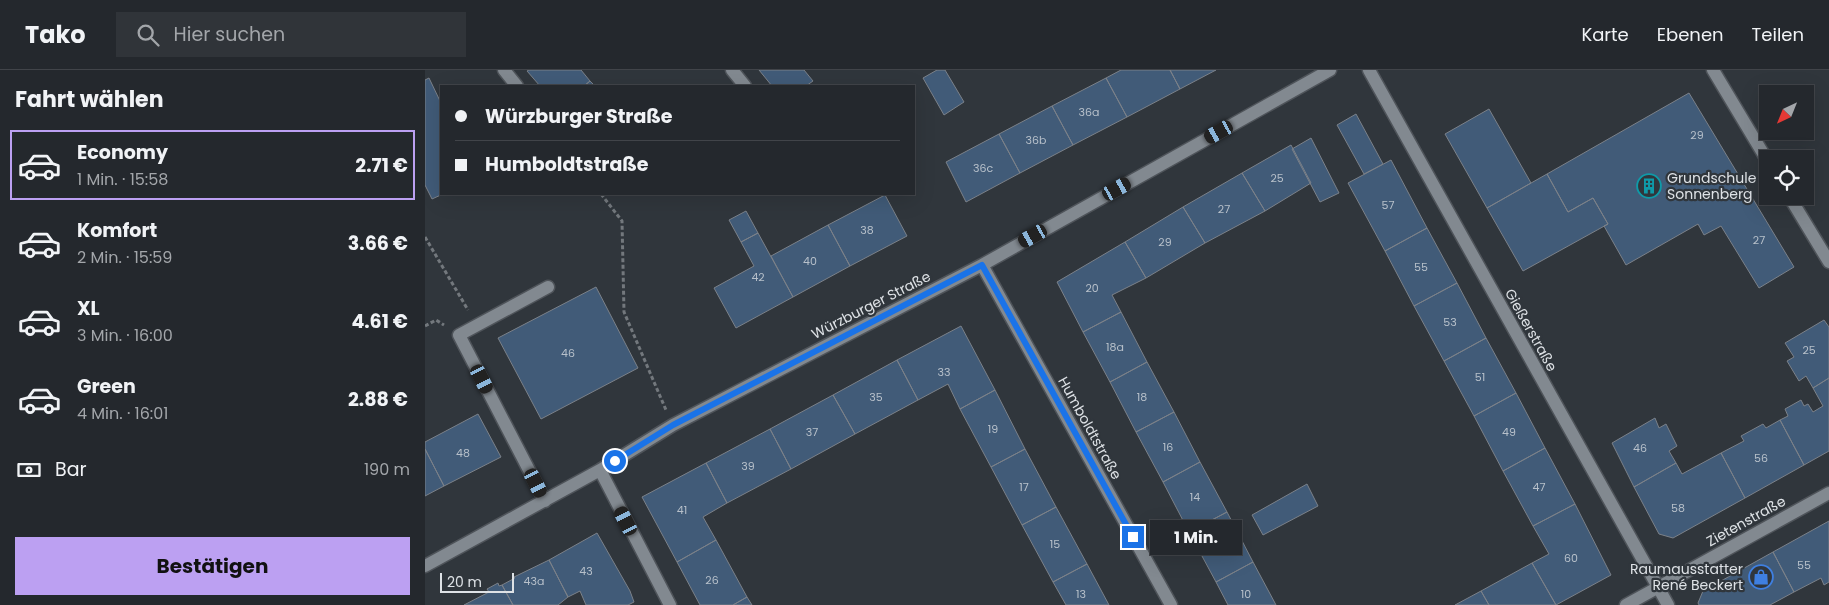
<!DOCTYPE html>
<html lang="de">
<head>
<meta charset="utf-8">
<style>
  body { margin:0; font-family:Poppins,sans-serif; background:#303439; color:#f1f3f6; height:100vh; display:flex; flex-direction:column; font-size:19px; white-space:nowrap }
  * { box-sizing:border-box; margin:0 }
  p { font-size:16px; color:#a3a6aa }
  .icon { flex:none; width:28px; height:28px; fill:none; stroke:currentColor; stroke-width:2; stroke-linecap:round; stroke-linejoin:round }
  .map { position:relative; flex:1; overflow:hidden }
  .details { display:flex; flex-direction:column; background:#24282d; width:425px }
  .details>* { flex:none }
  .banner { position:absolute; left:15px; top:15px; width:475px; height:110px; border-radius:0px; box-shadow:0 5px 20px #0002,0 0 0 1px #414449; display:grid; align-content:center; height:110px; padding:0 15px; background:#24282d }
  .needle { width:32px; rotate:223deg }
  .fabs { position:absolute; left:1334px; top:15px; display:grid; gap:10px }
  .fabs a { display:grid; place-items:center; width:55px; height:55px; border-radius:0px; background:#24282d; box-shadow:0 5px 20px #0002,0 0 0 1px #414449; font-size:25px }
  .scale { position:absolute; left:15px; bottom:12px; width:74px; box-sizing:border-box; padding-left:5px; border:2px solid #dee2e6; border-top:0; font-size:14px; line-height:18px; white-space:nowrap; color:#dee2e6; -webkit-text-stroke:4px #30363c; paint-order:stroke }
  .end { position:absolute; width:22px; height:22px; margin:-11px; border:6px solid #1a73e8; background:#fff; box-shadow:0 0 0 2px #fff }
  .from { border-radius:50% }
  .bubble { position:absolute; height:35px; border-radius:0px; background:#24282d; box-shadow:0 5px 20px #0002,0 0 0 1px #414449; font-size:16px; font-weight:700; line-height:35px; text-align:center }
  .car { position:absolute; width:15px; height:30px; margin:-15px -8px; border-radius:6px; box-shadow:0 0 4px 1px #0007; background:linear-gradient(#222 24%,#8ab4d8 0 40%,#222 0 76%,#8ab4d8 0 86%,#222 0) }
  .banner b { display:flex; align-items:center; gap:18px; height:48px; font-size:19px }
  .banner b+b { border-top:1px solid #414449 }
  .banner i { width:12px; height:12px; background:#f1f3f6 }
  ul { padding:0; list-style:none }
  li { display:flex; align-items:center; gap:15px; height:70px; margin:0 10px 8px; padding:0 5px; border:2px solid transparent; border-radius:0px }
  li div { flex:1 }
  li b { display:block; font-size:19px }
  li em { font-style:normal; font-weight:700 }
  li.selected { border-color:#bca0f2 }
  li>.icon { width:45px; height:45px; stroke-width:1.5 }
  h2 { padding:0 15px; font-size:22px; line-height:60px }
  .pay { display:flex; align-items:center; gap:12px; height:55px; padding:0 15px; font-size:19px }
  .pay p { margin-inline-start:auto }
  .action { display:flex; gap:10px; margin-top:auto; padding:10px 15px }
  .action a { flex:1; height:58px; border-radius:0px; background:#bca0f2; color:#111; font-size:20px; font-weight:700; line-height:58px; text-align:center }
  header { display:flex; align-items:center; gap:30px; box-sizing:border-box; height:70px; padding:0 25px; background:#24282d; border-bottom:1px solid #414449 }
  header strong { font-size:24px }
  nav { display:flex; gap:28px; margin-inline-start:auto; font-size:18px }
  .search { width:350px; height:45px; background:#303439; display:flex; align-items:center; gap:12px; box-sizing:border-box; padding:0 18px; border-radius:0px; color:#a3a6aa; font-size:19px }
  main { display:flex; flex:1; min-height:0 }
  .map>svg:first-child { display:block }
</style>
</head>
<body>
<header>
<strong>Tako</strong>
<div class="search"><svg class="icon" aria-label="search" viewBox="0 0 24 24"><circle cx="10" cy="10" r="6"/><path d="M15 15l6 6"/></svg>Hier suchen</div>
<nav><a>Karte</a><a>Ebenen</a><a>Teilen</a></nav>
</header>
<main>
<section class="details">
<h2>Fahrt wählen</h2>
<ul>
<li class="selected"><svg class="icon" aria-label="car" viewBox="0 0 24 24"><path d="M5 17H2v-5l4-1 3-4h7l3 4 3 1v5h-3M9 17h6M6 11h13"/><circle cx="7" cy="17" r="2"/><circle cx="17" cy="17" r="2"/></svg><div><b>Economy</b><p>1 Min. · 15:58</p></div><em>2.71 €</em></li>
<li><svg class="icon" aria-label="car" viewBox="0 0 24 24"><path d="M5 17H2v-5l4-1 3-4h7l3 4 3 1v5h-3M9 17h6M6 11h13"/><circle cx="7" cy="17" r="2"/><circle cx="17" cy="17" r="2"/></svg><div><b>Komfort</b><p>2 Min. · 15:59</p></div><em>3.66 €</em></li>
<li><svg class="icon" aria-label="car" viewBox="0 0 24 24"><path d="M5 17H2v-5l4-1 3-4h7l3 4 3 1v5h-3M9 17h6M6 11h13"/><circle cx="7" cy="17" r="2"/><circle cx="17" cy="17" r="2"/></svg><div><b>XL</b><p>3 Min. · 16:00</p></div><em>4.61 €</em></li>
<li><svg class="icon" aria-label="car" viewBox="0 0 24 24"><path d="M5 17H2v-5l4-1 3-4h7l3 4 3 1v5h-3M9 17h6M6 11h13"/><circle cx="7" cy="17" r="2"/><circle cx="17" cy="17" r="2"/></svg><div><b>Green</b><p>4 Min. · 16:01</p></div><em>2.88 €</em></li>
</ul>
<div class="pay"><svg class="icon" aria-label="cash" viewBox="0 0 24 24"><path d="M3 7h18v10H3z"/><circle cx="12" cy="12" r="2"/></svg>Bar<p>190 m</p></div>
<div class="action"><a>Bestätigen</a></div>
</section>
<div class="map">
<svg width="1404" height="535" viewBox="0 0 1404 535">
  <rect width="100%" height="100%" fill="#30363c"/>
  <path fill="#415b78" stroke="#7b8189" d="M 104,0 L 156,0 L 165,11 L 159,16 L 115,16 L 102,1 Z
    M 334,0 L 379,0 L 388,11 L 381,16 L 347,16 Z
    M 512,0 L 520,0 L 539,32 L 519,45 L 498,8 Z
    M 696,0 L 745,0 L 755,19 L 702,47 L 681,8 Z
    M 745,0 L 791,0 L 755,19 Z
    M 4,8 L 16,33 L 16,124 L 18,124 L 7,129 L 0,115 L 0,10 Z
    M 681,8 L 702,47 L 648,75 L 627,36 Z
    M 165,11 L 170,16 L 159,16 Z
    M 1264,23 L 1369,197 L 1334,218 L 1296,156 L 1279,165 L 1273,154 L 1201,195 L 1179,156 L 1183,154 L 1168,128 L 1143,142 L 1122,104 Z
    M 627,36 L 648,75 L 595,103 L 574,64 Z
    M 1064,39 L 1106,113 L 1062,138 L 1020,64 Z
    M 931,44 L 958,94 L 939,104 L 912,55 Z
    M 574,64 L 595,103 L 541,132 L 521,92 Z
    M 886,68 L 914,123 L 895,132 L 867,79 Z
    M 866,75 L 886,113 L 840,141 L 817,103 Z
    M 966,90 L 1002,158 L 960,181 L 923,113 Z
    M 817,103 L 840,141 L 780,173 L 758,137 Z
    M 1122,104 L 1143,142 L 1168,128 L 1183,154 L 1098,201 L 1062,138 Z
    M 460,125 L 482,166 L 425,196 L 403,155 Z
    M 758,137 L 780,173 L 721,208 L 700,172 Z
    M 321,141 L 333,163 L 316,172 L 304,150 Z
    M 403,155 L 425,196 L 368,227 L 346,186 Z
    M 1002,158 L 1032,213 L 989,236 L 960,181 Z
    M 333,163 L 368,227 L 311,258 L 289,218 L 329,196 L 316,172 Z
    M 700,172 L 721,208 L 687,225 L 696,242 L 658,262 L 632,212 Z
    M 1032,213 L 1061,268 L 1019,291 L 989,236 Z
    M 171,217 L 213,298 L 116,349 L 73,268 Z
    M 696,242 L 722,292 L 685,312 L 658,262 Z
    M 1399,250 L 1404,257 L 1404,308 L 1388,318 L 1381,306 L 1374,311 L 1362,291 L 1369,287 L 1360,273 Z
    M 536,256 L 570,320 L 535,339 L 523,314 L 493,330 L 472,290 Z
    M 1061,268 L 1091,323 L 1049,346 L 1019,291 Z
    M 472,290 L 493,330 L 430,364 L 408,325 Z
    M 722,292 L 749,342 L 711,362 L 685,312 Z
    M 1404,308 L 1404,381 L 1379,395 L 1355,350 L 1363,346 L 1360,339 L 1376,330 L 1379,336 L 1383,334 L 1388,342 L 1398,336 L 1388,318 Z
    M 570,320 L 600,379 L 566,397 L 535,339 Z
    M 1091,323 L 1120,378 L 1078,401 L 1049,346 Z
    M 408,325 L 430,364 L 366,399 L 345,359 Z
    M 749,342 L 775,392 L 738,412 L 711,362 Z
    M 53,344 L 76,387 L 19,416 L 0,379 L 0,372 Z
    M 1230,348 L 1234,358 L 1241,354 L 1252,376 L 1244,381 L 1251,393 L 1209,417 L 1187,373 Z
    M 1355,350 L 1379,395 L 1320,428 L 1296,383 L 1319,371 L 1316,366 L 1338,354 L 1341,358 Z
    M 345,359 L 366,399 L 302,433 L 281,393 Z
    M 1120,378 L 1150,434 L 1108,456 L 1078,401 Z
    M 0,379 L 19,416 L 0,426 Z
    M 600,379 L 631,437 L 597,455 L 566,397 Z
    M 1296,383 L 1320,428 L 1248,468 L 1234,464 L 1209,417 L 1251,393 L 1257,404 Z
    M 775,392 L 802,442 L 764,462 L 738,412 Z
    M 281,393 L 302,433 L 278,447 L 291,470 L 252,492 L 217,427 Z
    M 882,414 L 893,436 L 838,465 L 827,445 Z
    M 1150,434 L 1186,505 L 1131,535 L 1107,493 L 1124,484 L 1108,456 Z
    M 631,437 L 662,494 L 628,512 L 597,455 Z
    M 802,442 L 828,492 L 791,512 L 764,462 Z
    M 1404,451 L 1404,512 L 1399,515 L 1396,508 L 1369,522 L 1348,482 Z
    M 172,463 L 205,521 L 209,532 L 203,535 L 161,535 L 155,521 L 143,527 L 124,490 Z
    M 291,470 L 322,527 L 308,535 L 275,535 L 252,492 Z
    M 1348,482 L 1369,522 L 1345,535 L 1274,535 L 1273,533 L 1278,521 Z
    M 124,490 L 143,527 L 133,535 L 88,535 L 77,515 L 90,508 L 89,507 Z
    M 828,492 L 851,535 L 803,535 L 791,512 Z
    M 1107,493 L 1131,535 L 1064,535 L 1056,521 Z
    M 662,494 L 684,535 L 641,535 L 628,512 Z
    M 73,513 L 74,516 L 77,515 L 88,535 L 39,535 L 64,522 L 62,519 Z
    M 1056,521 L 1064,535 L 1030,535 Z
    M 322,527 L 327,535 L 308,535 Z"/>
  <g fill="none" stroke-linecap="round" stroke-linejoin="round">
    <g stroke="#4f545a" stroke-width="15">
      <path id="minor" d="M 79,0 L 92,16
        M 307,0 L 320,16
        M 944,0 L 1243,535
        M 1288,0 L 1342,90
        M 1364,126 L 1404,192
        M 557,195 L 746,535
        M 175,400 L 245,535
        M 120,431 L 34,265 L 123,217
        M 0,496 L 175,400 L 248,355 L 557,195 L 905,0
        M 1201,535 L 1404,423"/>
    </g>
    <path stroke="#73787d" stroke-width="3" stroke-dasharray="4 2.5" stroke-linecap="butt" d="M 176,124 L 197,151 L 199,242 L 241,340
      M 0,167 L 43,240
      M 0,256 L 11,250 L 19,255"/>
    <use href="#minor" stroke="#828990" stroke-width="12"/>
  </g>
  <g fill="none" stroke-linecap="round" stroke-linejoin="round">
    <path stroke="#1a73e8" stroke-width="6" d="M 190,391 L 248,355 L 557,195 L 708,467"/>
  </g>
  <defs>
    <g id="building-ring" transform="scale(1.25)"><circle r="9.5" fill="#30363c" stroke="#0f9aa8" stroke-width="1.5"/><path d="M-4-6H4V6H1V3H-1V6H-4ZM-2.5-4.3h1.7v1.8h-1.7ZM.8-4.3h1.7v1.8H.8ZM-2.5-1h1.7V.8h-1.7ZM.8-1h1.7V.8H.8Z" fill="#0f9aa8"/></g>
    <g id="shop-ring" transform="scale(1.25)"><circle r="9.5" fill="#30363c" stroke="#3f7fe0" stroke-width="1.5"/><path d="M-5-2.5h2.3a2.7 3.5 0 0 1 5.4 0H5L5.5 6h-11ZM-1.5-2.5h3a1.5 2.3 0 0 0-3 0Z" fill="#3f7fe0"/></g>
  </defs>
  <g fill-rule="evenodd">
    <use href="#building-ring" x="1224" y="116"/>
    <use href="#shop-ring" x="1336" y="507"/>
  </g>
  <g text-anchor="middle" stroke-width="4.5" stroke-linejoin="round" paint-order="stroke">
    <g font-size="11" fill="#b7c0ca">
      <text x="664" y="46">36a</text>
      <text x="1272" y="69">29</text>
      <text x="611" y="74">36b</text>
      <text x="558" y="102">36c</text>
      <text x="852" y="112">25</text>
      <text x="963" y="139">57</text>
      <text x="799" y="143">27</text>
      <text x="442" y="164">38</text>
      <text x="1334" y="174">27</text>
      <text x="740" y="176">29</text>
      <text x="385" y="195">40</text>
      <text x="996" y="201">55</text>
      <text x="333" y="211">42</text>
      <text x="667" y="222">20</text>
      <text x="1025" y="256">53</text>
      <text x="690" y="281">18a</text>
      <text x="1384" y="284">25</text>
      <text x="143" y="287">46</text>
      <text x="519" y="306">33</text>
      <text x="1055" y="311">51</text>
      <text x="451" y="331">35</text>
      <text x="717" y="331">18</text>
      <text x="568" y="363">19</text>
      <text x="387" y="366">37</text>
      <text x="1084" y="366">49</text>
      <text x="743" y="381">16</text>
      <text x="1215" y="382">46</text>
      <text x="38" y="387">48</text>
      <text x="1336" y="392">56</text>
      <text x="323" y="400">39</text>
      <text x="599" y="421">17</text>
      <text x="1114" y="421">47</text>
      <text x="770" y="431">14</text>
      <text x="1253" y="442">58</text>
      <text x="257" y="444">41</text>
      <text x="630" y="478">15</text>
      <text x="1146" y="492">60</text>
      <text x="1379" y="499">55</text>
      <text x="161" y="505">43</text>
      <text x="287" y="514">26</text>
      <text x="109" y="515">43a</text>
      <text x="656" y="528">13</text>
      <text x="821" y="528">10</text>
    </g>
    <g font-size="14" fill="#dee2e6" stroke="#30363c" text-anchor="start">
      <text x="1242" y="113">Grundschule<tspan x="1242" dy="16">Sonnenberg</tspan></text>
      <text x="1318" y="504" text-anchor="end">Raumausstatter<tspan x="1318" dy="16">René Beckert</tspan></text>
    </g>
    <g font-size="14" fill="#dee2e6" stroke="#30363c">
      <text transform="translate(446 235) rotate(-27)" y="5">Würzburger Straße</text>
      <text transform="translate(1106 260) rotate(61)" y="5">Gießerstraße</text>
      <text transform="translate(665 358) rotate(61)" y="5">Humboldtstraße</text>
      <text transform="translate(1321 451) rotate(-29)" y="5">Zietenstraße</text>
    </g>
  </g>
</svg>
<div class="fabs">
<a><svg class="needle" viewBox="-14 -14 28 28"><path d="M0-13l5 13h-10z" fill="#e53935"/><path d="M0 13l5-13h-10z" fill="#a3a6aa"/></svg></a>
<a><svg class="icon" aria-label="locate" viewBox="0 0 24 24"><circle cx="12" cy="12" r="6"/><path d="M12 2v4M12 18v4M2 12h4M18 12h4"/></svg></a>
</div>
<div class="scale">20 m</div>
<i class="end from" style="left:190px;top:391px"></i>
<i class="end" style="left:708px;top:467px"></i>
<div class="bubble" style="left:725px;top:450px;width:92px">1 Min.</div>
<i class="car" style="left:794px;top:62px;rotate:241deg"></i>
<i class="car" style="left:692px;top:119px;rotate:61deg"></i>
<i class="car" style="left:608px;top:166px;rotate:241deg"></i>
<i class="car" style="left:57px;top:309px;rotate:153deg"></i>
<i class="car" style="left:111px;top:413px;rotate:153deg"></i>
<i class="car" style="left:201px;top:451px;rotate:333deg"></i>
<div class="banner">
<b><i class="from"></i>Würzburger Straße</b>
<b><i></i>Humboldtstraße</b>
</div>
</div>
</main>
</body>
</html>
